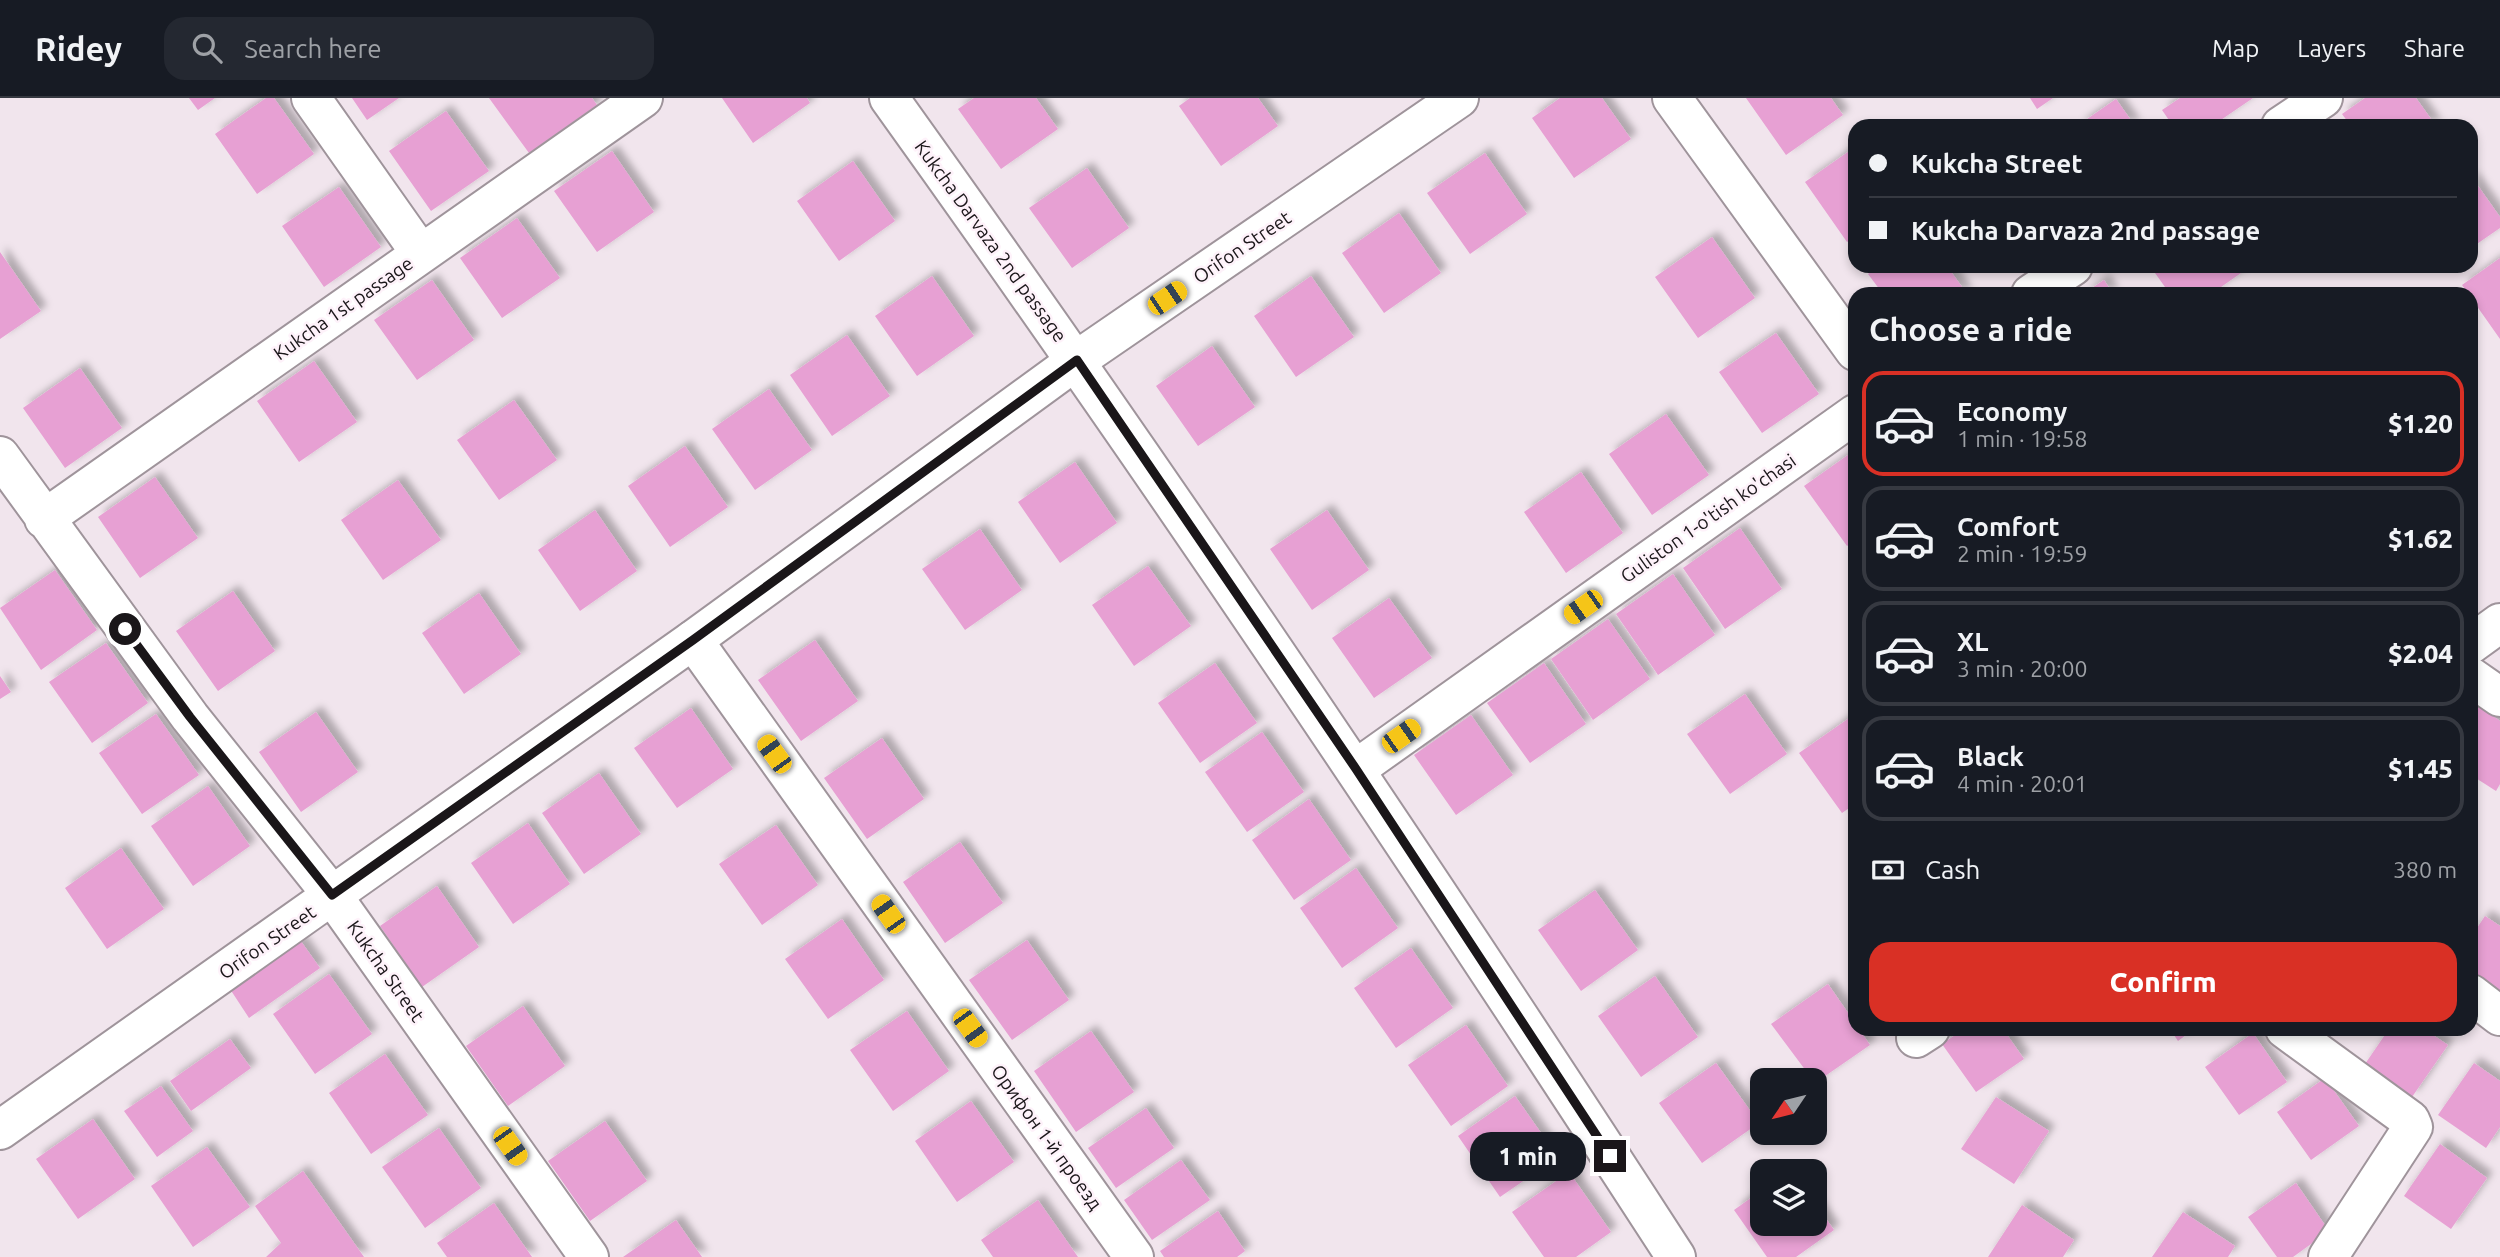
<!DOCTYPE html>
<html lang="en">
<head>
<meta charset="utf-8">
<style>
  body { margin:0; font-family:Ubuntu,sans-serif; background:#242831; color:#f1f3f6; height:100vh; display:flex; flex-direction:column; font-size:26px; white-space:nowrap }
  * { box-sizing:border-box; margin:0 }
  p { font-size:23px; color:#9ea1a6 }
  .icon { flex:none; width:38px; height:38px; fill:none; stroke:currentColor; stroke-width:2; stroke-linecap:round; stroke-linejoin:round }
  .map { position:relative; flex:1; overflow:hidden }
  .drawer { position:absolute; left:1848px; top:189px; width:630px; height:749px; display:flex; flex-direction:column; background:#171b24; border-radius:21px; box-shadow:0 4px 10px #0003 }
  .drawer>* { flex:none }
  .banner { position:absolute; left:1848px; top:21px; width:630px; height:154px; border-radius:21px; box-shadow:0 4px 10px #0003; display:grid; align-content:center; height:154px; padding:0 21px; background:#171b24 }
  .needle { width:46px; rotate:235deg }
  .controls { position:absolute; left:1750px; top:970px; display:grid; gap:14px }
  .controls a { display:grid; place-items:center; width:77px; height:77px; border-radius:14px; background:#171b24; box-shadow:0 4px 10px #0003; font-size:35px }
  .end { position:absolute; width:32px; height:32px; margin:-16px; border:9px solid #1a1619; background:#fff; box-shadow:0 0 0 4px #fff }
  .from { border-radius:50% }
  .bubble { position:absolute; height:49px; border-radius:21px; background:#171b24; box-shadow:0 4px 10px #0003; font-size:23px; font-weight:800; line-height:49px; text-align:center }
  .car { position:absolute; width:21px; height:42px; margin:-21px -10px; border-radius:9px; box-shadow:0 0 5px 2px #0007; background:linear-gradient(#f5c518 24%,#345 0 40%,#f5c518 0 76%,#345 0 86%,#f5c518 0) }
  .banner b { display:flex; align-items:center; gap:24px; height:66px; font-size:26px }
  .banner b+b { border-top:2px solid #363941 }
  .banner i { width:18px; height:18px; background:#f1f3f6 }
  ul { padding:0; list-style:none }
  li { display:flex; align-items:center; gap:21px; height:105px; margin:0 14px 10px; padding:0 7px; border:4px solid #363941; border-radius:21px }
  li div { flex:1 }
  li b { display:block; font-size:26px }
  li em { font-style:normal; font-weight:800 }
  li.active { border-color:#d93025 }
  li>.icon { width:63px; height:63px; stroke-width:1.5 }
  h2 { padding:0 21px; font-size:32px; line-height:84px }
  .pay { display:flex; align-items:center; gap:18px; height:77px; padding:0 21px; font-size:26px }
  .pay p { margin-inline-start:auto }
  .primary-button { display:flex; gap:14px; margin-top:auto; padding:14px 21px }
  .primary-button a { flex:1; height:80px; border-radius:21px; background:#d93025; color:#fff; font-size:28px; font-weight:800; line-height:80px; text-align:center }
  header { display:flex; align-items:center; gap:42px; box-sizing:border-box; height:98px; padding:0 35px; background:#171b24; border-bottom:2px solid #363941 }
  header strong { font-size:33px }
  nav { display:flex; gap:38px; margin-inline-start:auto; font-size:24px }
  .search { width:490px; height:63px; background:#242831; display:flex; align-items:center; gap:18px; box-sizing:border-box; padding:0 24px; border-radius:21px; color:#9ea1a6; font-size:26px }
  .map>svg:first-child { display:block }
</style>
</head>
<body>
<header>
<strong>Ridey</strong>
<div class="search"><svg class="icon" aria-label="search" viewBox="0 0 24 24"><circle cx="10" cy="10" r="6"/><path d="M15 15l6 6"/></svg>Search here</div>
<nav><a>Map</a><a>Layers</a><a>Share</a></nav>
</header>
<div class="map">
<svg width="2500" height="1159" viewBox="0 0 2500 1159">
  <defs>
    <filter id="shadow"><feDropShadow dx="6" dy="-6" stdDeviation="3.5" flood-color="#0004"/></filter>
  </defs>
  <rect width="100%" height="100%" fill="#f1e5ed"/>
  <path fill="#e7a0d3" filter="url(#shadow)" d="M 189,0 L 215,0 L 198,12 Z
    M 266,0 L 274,0 L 314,56 L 257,96 L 215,36 Z
    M 352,0 L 399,0 L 367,22 Z
    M 489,0 L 592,0 L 597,7 L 529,55 Z
    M 722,0 L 807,0 L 810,5 L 753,45 Z
    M 974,0 L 1036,0 L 1058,31 L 1001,71 L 958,11 Z
    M 1190,0 L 1258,0 L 1278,28 L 1221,68 L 1179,8 Z
    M 1560,0 L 1602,0 L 1631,41 L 1574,80 L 1532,20 Z
    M 1746,0 L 1831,0 L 1843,17 L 1786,57 Z
    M 2030,0 L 2053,0 L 2037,11 Z
    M 2180,0 L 2253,0 L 2212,28 L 2173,28 L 2162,12 Z
    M 2365,0 L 2416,0 L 2436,28 L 2351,28 L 2342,16 Z
    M 2116,1 L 2135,28 L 2077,28 Z
    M 446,13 L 489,73 L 431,113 L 389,53 Z
    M 1855,49 L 1855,139 L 1847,144 L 1805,84 Z
    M 612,53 L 654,114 L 597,154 L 554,93 Z
    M 1485,55 L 1527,116 L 1470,156 L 1427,95 Z
    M 853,63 L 895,123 L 839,163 L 797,103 Z
    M 1087,70 L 1129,130 L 1072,170 L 1029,110 Z
    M 2471,78 L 2500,119 L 2500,130 L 2471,150 Z
    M 339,89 L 381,149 L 324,189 L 282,128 Z
    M 1399,115 L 1441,175 L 1384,215 L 1342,155 Z
    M 517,120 L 560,180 L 502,220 L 460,160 Z
    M 1712,139 L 1755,200 L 1698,240 L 1655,179 Z
    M 0,154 L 41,213 L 0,241 Z
    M 2500,160 L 2500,241 L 2462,187 Z
    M 1879,168 L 1947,168 L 1967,196 L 1883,196 L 1868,176 Z
    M 2150,168 L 2236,168 L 2241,175 L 2211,196 L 2170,196 Z
    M 932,178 L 974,238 L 917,278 L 875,218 Z
    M 1311,178 L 1354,239 L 1296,279 L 1254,218 Z
    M 432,182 L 474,242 L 417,282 L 374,222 Z
    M 2104,182 L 2113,196 L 2083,196 Z
    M 1776,235 L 1819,296 L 1762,335 L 1719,274 Z
    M 847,237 L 890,298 L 832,338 L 790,277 Z
    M 1212,248 L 1255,309 L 1198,348 L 1156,288 Z
    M 314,263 L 357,324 L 299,364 L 257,303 Z
    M 80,270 L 122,330 L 65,370 L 23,310 Z
    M 769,291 L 812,352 L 755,392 L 712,331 Z
    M 514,302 L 557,362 L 499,402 L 457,342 Z
    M 1666,316 L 1709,377 L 1652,417 L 1609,356 Z
    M 685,348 L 728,409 L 670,449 L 628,388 Z
    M 1855,352 L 1855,442 L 1847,448 L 1804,388 Z
    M 1075,364 L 1117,425 L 1060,465 L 1018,404 Z
    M 1581,374 L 1623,435 L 1566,475 L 1524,414 Z
    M 155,379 L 198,440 L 140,480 L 98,419 Z
    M 398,382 L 441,442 L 383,482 L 341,422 Z
    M 595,412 L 637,473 L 580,513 L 538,452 Z
    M 1327,412 L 1369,472 L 1312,512 L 1270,451 Z
    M 1740,430 L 1782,491 L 1725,531 L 1683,470 Z
    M 980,431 L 1022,492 L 965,532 L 922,471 Z
    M 1148,468 L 1191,528 L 1134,568 L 1092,507 Z
    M 55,472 L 97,532 L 41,572 L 0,510 Z
    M 1673,476 L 1715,537 L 1658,577 L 1616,516 Z
    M 233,493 L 275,553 L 218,593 L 176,533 Z
    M 479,495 L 521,556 L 464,596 L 422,535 Z
    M 1389,500 L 1432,560 L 1374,600 L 1332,540 Z
    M 1608,521 L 1650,581 L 1593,622 L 1551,561 Z
    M 815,542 L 858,603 L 801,643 L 758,582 Z
    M 106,545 L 148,605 L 92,645 L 49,584 Z
    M 1215,565 L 1257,625 L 1200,665 L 1158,605 Z
    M 1544,565 L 1586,626 L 1530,665 L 1487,605 Z
    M 0,578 L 11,594 L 0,601 Z
    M 1745,596 L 1787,656 L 1730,696 L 1687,636 Z
    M 2479,608 L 2500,623 L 2500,686 L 2496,693 L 2471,677 L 2471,620 Z
    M 691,610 L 733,671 L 677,710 L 634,650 Z
    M 316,614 L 358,674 L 301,714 L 259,654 Z
    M 156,616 L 199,677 L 142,716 L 99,655 Z
    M 1855,616 L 1855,706 L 1842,715 L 1799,655 Z
    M 1471,617 L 1513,677 L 1456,717 L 1414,657 Z
    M 1262,634 L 1304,694 L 1247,734 L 1205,674 Z
    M 882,640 L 924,701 L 867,741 L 824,680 Z
    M 599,675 L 641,736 L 584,776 L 542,715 Z
    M 208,688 L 250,748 L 193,788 L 151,728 Z
    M 1309,701 L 1351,762 L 1294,802 L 1252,742 Z
    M 528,725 L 570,786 L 513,826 L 471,765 Z
    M 776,727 L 818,787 L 762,827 L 719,766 Z
    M 960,744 L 1003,805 L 945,845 L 903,784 Z
    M 121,750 L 164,811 L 107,851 L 65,790 Z
    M 1356,770 L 1398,830 L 1342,870 L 1300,810 Z
    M 437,788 L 479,849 L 422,889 L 380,828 Z
    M 1595,792 L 1638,852 L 1581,893 L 1538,832 Z
    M 2485,818 L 2500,828 L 2500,901 L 2471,882 L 2471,839 Z
    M 842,821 L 884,882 L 828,921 L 785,861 Z
    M 300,842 L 320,870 L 249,920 L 230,891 Z
    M 1027,842 L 1069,902 L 1012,942 L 969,882 Z
    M 1411,850 L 1453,910 L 1396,950 L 1354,890 Z
    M 329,876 L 372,936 L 315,976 L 273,916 Z
    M 1655,878 L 1698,939 L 1641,979 L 1598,918 Z
    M 1828,886 L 1855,925 L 1855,931 L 1859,931 L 1870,947 L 1815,985 L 1771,926 Z
    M 523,908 L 565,968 L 508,1008 L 466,948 Z
    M 907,913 L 949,973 L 893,1013 L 850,952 Z
    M 1466,927 L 1508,988 L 1451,1028 L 1408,967 Z
    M 1964,931 L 2003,931 L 2024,961 L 1976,994 L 1942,946 Z
    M 2170,931 L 2194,931 L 2178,943 Z
    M 2389,931 L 2424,931 L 2448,947 L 2412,999 L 2365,966 Z
    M 1091,933 L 1134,994 L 1076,1034 L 1034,973 Z
    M 2253,935 L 2287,984 L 2239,1017 L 2205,969 Z
    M 230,941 L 251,970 L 191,1013 L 170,983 Z
    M 385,956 L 428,1017 L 371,1056 L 329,995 Z
    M 1716,965 L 1759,1025 L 1702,1065 L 1659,1005 Z
    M 2474,965 L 2500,983 L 2500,1029 L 2486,1050 L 2438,1017 Z
    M 2325,980 L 2359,1028 L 2311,1062 L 2277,1014 Z
    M 161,988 L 193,1033 L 157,1059 L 124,1013 Z
    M 1515,998 L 1558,1059 L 1500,1099 L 1458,1038 Z
    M 1996,999 L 2049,1033 L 2014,1086 L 1961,1051 Z
    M 971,1003 L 1014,1064 L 957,1104 L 915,1043 Z
    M 1146,1010 L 1174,1050 L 1116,1090 L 1088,1050 Z
    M 93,1021 L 135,1081 L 78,1121 L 36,1061 Z
    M 605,1023 L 647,1083 L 590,1123 L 548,1063 Z
    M 439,1030 L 481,1090 L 425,1130 L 382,1069 Z
    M 2440,1046 L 2487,1080 L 2451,1131 L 2404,1098 Z
    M 207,1049 L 250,1109 L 193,1149 L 151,1088 Z
    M 1181,1062 L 1210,1102 L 1152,1142 L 1124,1102 Z
    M 303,1073 L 330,1111 L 364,1159 L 266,1159 L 281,1145 L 255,1108 Z
    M 1569,1074 L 1611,1134 L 1576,1159 L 1544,1159 L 1512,1114 Z
    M 2296,1085 L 2329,1133 L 2293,1159 L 2277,1159 L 2248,1119 Z
    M 1762,1092 L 1762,1125 L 1815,1125 L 1815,1105 L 1834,1132 L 1796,1159 L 1767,1159 L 1734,1112 Z
    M 1038,1102 L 1078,1159 L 993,1159 L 981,1142 Z
    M 494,1105 L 532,1159 L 447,1159 L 437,1145 Z
    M 2022,1107 L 2074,1142 L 2063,1159 L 1988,1159 Z
    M 1218,1113 L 1245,1153 L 1237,1159 L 1164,1159 L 1160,1153 Z
    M 2183,1114 L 2235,1148 L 2228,1159 L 2152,1159 Z
    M 676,1122 L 702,1159 L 623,1159 Z"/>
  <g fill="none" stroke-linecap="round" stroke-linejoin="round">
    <g stroke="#9f949b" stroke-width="42">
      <path id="minor" d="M 311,0 L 421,156
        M 889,0 C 1161,379 1422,767 1676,1159
        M 1672,0 L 1855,253
        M 2281,28 L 2323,0
        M 2031,196 L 2073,168
        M 0,358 L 190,619 L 332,797 L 589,1159
        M 44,421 L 643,0
        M 693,542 L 1134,1159
        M 2471,546 L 2500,525
        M 2471,579 L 2500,599
        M 1356,671 L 1855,316
        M 2471,896 L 2500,918
        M 2285,931 L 2410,1022 L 2413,1029 L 2328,1159
        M 1916,940 L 1930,931"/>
    </g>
    <g stroke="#9f949b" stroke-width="42">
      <path id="tertiary" d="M 0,1032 L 693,542 L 1077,262 L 1459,0"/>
    </g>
    <use href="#minor" stroke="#fff" stroke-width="38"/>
    <use href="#tertiary" stroke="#fff" stroke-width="38"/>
  </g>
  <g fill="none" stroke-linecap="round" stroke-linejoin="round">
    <path stroke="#1a1619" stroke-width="9" d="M 125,531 L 190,619 L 332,797 L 693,542 L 1077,262 L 1356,671 L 1610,1058"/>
  </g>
  <g text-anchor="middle" stroke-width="5" stroke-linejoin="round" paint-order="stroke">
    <g font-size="19" fill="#1a1619" stroke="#fef2fa">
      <text transform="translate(991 143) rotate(54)" y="7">Kukcha Darvaza 2nd passage</text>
      <text transform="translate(1242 149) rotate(-34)" y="7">Orifon Street</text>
      <text transform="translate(343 210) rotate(-35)" y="7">Kukcha 1st passage</text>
      <text transform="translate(1708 420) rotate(-35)" y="7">Guliston 1-o'tish ko'chasi</text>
      <text transform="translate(267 844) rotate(-35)" y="7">Orifon Street</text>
      <text transform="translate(386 873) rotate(55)" y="7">Kukcha Street</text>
      <text transform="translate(1047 1039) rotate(54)" y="7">Орифон 1-й проезд</text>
    </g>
  </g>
</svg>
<div class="controls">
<a><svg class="needle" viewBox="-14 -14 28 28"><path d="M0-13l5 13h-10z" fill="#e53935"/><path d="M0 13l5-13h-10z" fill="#9ea1a6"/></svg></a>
<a><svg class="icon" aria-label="layers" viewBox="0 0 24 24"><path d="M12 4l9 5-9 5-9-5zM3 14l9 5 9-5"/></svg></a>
</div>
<i class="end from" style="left:125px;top:531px"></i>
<i class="end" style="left:1610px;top:1058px"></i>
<div class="bubble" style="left:1470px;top:1034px;width:116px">1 min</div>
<i class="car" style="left:1167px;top:200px;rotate:56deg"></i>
<i class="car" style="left:1583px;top:509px;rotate:235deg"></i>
<i class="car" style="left:1401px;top:638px;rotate:55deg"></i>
<i class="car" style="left:774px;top:656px;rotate:324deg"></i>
<i class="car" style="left:888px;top:816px;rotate:325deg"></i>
<i class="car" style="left:970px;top:930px;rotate:144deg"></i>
<i class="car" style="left:510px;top:1048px;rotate:145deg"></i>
<div class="banner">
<b><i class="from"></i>Kukcha Street</b>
<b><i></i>Kukcha Darvaza 2nd passage</b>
</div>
<section class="drawer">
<h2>Choose a ride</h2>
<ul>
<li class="active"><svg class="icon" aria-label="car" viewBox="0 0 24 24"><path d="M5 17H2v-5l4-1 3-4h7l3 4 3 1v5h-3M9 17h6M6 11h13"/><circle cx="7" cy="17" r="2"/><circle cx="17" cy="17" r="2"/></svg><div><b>Economy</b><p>1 min · 19:58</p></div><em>$1.20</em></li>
<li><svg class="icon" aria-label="car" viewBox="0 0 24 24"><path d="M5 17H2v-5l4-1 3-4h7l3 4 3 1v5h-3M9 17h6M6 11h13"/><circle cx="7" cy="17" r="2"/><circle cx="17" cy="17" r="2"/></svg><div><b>Comfort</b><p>2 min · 19:59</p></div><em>$1.62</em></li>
<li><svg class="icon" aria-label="car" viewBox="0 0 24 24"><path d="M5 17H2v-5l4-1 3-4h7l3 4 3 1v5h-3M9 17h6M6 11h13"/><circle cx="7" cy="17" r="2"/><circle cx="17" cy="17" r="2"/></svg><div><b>XL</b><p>3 min · 20:00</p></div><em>$2.04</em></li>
<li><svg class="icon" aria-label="car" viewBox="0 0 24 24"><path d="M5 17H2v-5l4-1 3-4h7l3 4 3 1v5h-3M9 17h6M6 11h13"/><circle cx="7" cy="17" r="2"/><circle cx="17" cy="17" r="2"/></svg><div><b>Black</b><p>4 min · 20:01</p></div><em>$1.45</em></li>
</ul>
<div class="pay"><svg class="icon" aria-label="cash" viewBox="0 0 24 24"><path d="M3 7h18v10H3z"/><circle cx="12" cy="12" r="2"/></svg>Cash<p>380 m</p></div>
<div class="primary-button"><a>Confirm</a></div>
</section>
</div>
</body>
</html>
